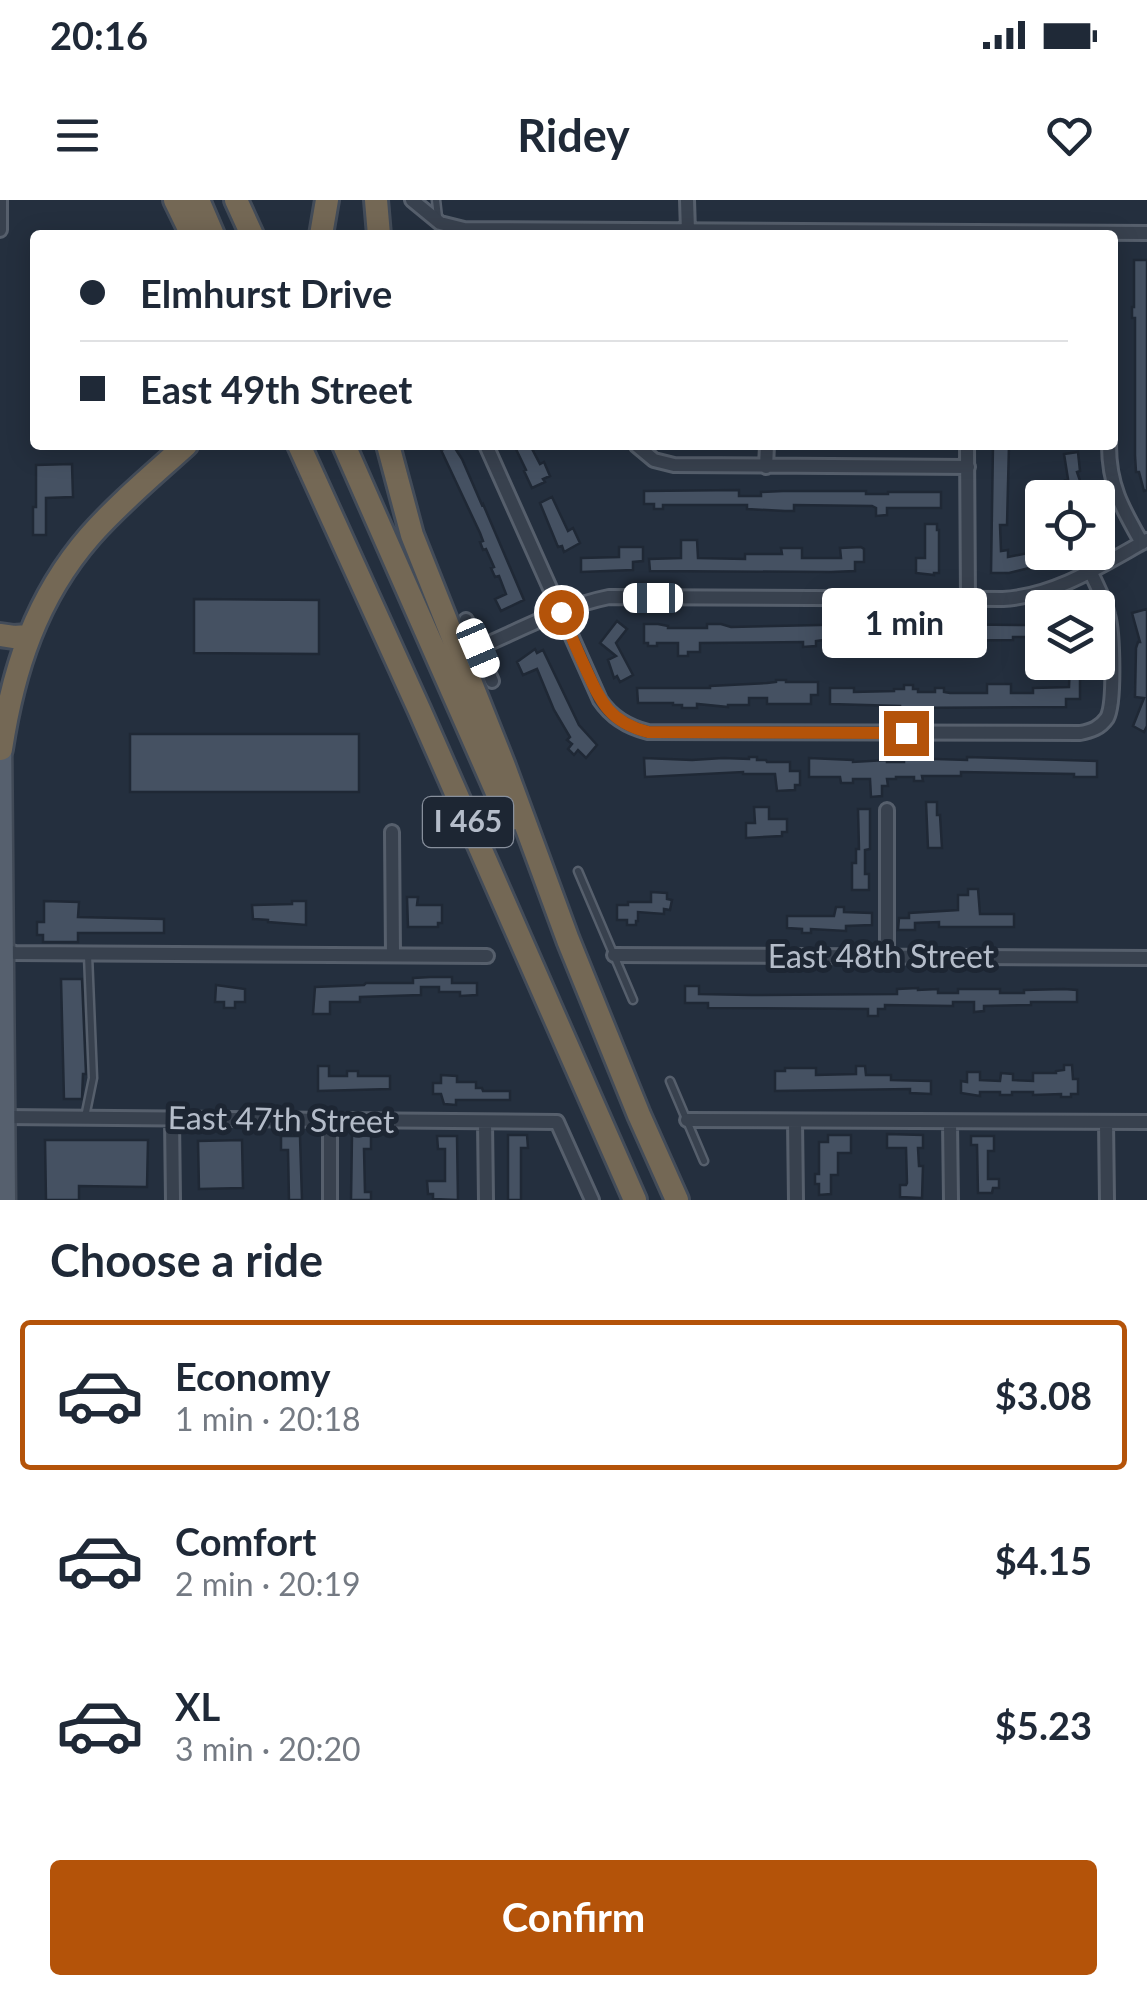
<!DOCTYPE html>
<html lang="en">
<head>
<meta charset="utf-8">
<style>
  body { margin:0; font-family:Lato,sans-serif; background:#f6f6f7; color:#1f2937; height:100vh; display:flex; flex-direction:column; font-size:38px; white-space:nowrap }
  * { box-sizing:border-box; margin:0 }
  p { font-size:32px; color:#747a83 }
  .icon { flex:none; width:55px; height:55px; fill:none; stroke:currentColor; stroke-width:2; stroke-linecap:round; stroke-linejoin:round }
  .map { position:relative; height:1000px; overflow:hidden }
  .side { display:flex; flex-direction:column; background:#fff; flex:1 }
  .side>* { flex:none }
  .top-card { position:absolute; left:30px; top:30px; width:1088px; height:220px; border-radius:10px; box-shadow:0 5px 25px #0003; display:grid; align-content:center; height:220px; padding:0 50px; background:#fff }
  .tools { position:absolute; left:1025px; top:280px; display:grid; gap:20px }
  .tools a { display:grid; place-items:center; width:90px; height:90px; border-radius:10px; background:#fff; box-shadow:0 5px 25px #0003; font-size:50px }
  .end { position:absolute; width:45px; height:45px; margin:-22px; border:12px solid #b45309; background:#fff; box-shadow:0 0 0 5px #fff }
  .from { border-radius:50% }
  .bubble { position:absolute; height:70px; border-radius:10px; background:#fff; box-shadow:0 5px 25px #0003; font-size:32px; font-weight:700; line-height:70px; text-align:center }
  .car { position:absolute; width:30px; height:60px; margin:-30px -15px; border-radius:12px; box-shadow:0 0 8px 2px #0007; background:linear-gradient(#fff 24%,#345 0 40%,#fff 0 76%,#345 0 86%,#fff 0) }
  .top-card b { display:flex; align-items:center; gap:35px; height:95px; font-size:38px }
  .top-card b+b { border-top:2px solid #e0e1e3 }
  .top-card i { width:25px; height:25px; background:#1f2937 }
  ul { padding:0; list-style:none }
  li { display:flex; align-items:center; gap:30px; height:150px; margin:0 20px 15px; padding:0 30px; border:5px solid transparent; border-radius:10px }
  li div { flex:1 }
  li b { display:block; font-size:38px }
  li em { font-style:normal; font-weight:700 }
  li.current { border-color:#b45309 }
  li>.icon { width:90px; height:90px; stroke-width:1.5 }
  h2 { padding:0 50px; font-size:45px; line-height:120px }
  .primary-button { display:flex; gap:20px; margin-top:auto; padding:20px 50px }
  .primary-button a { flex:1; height:115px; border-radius:10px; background:#b45309; color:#fff; font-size:40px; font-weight:700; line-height:115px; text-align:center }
  .status { display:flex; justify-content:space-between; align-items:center; height:70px; padding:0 50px; background:#fff; direction:ltr }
  .status svg { height:28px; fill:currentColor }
  header { display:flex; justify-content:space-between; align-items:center; height:130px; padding:0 50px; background:#fff; font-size:45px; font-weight:700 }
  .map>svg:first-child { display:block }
</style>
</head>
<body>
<div class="status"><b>20:16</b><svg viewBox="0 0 49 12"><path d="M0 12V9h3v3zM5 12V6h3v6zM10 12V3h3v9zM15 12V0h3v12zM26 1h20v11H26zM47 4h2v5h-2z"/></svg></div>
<header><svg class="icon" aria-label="menu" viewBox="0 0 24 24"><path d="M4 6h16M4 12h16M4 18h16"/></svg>Ridey<svg class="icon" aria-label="heart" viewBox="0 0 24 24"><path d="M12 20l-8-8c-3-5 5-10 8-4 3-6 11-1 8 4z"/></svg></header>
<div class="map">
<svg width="1147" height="1000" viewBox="0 0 1147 1000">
  <rect width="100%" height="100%" fill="#242f3e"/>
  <path fill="#455162" stroke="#1f2835" stroke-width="2.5" d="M 1134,60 L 1147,60 L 1147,290 L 1144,291 L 1139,272 L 1136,272 L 1135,255 L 1135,118 L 1132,118 L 1132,107 L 1134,107 Z
    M 453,245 L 462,259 L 482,305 L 483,304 L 524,400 L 501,411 L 495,399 L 506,394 L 499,376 L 495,377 L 491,368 L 494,367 L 486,349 L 483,350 L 480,342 L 483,341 L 480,333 L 441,250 Z
    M 514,245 L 530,245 L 540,264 L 544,262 L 550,276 L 543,279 L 545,282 L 532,288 L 524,271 L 526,270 Z
    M 993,245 L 1009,245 L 1007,325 L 1000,325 L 1001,351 L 1008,350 L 1008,357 L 1038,351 L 1041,365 L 1009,373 L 991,373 Z
    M 1078,252 L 1080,271 L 1077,272 L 1086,298 L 1070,298 L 1065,284 L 1065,280 L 1068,279 L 1064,254 Z
    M 72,264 L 73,297 L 46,298 L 46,335 L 33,335 L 33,307 L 36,307 L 36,265 Z
    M 739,290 L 739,296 L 761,296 L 761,292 L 783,291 L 866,291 L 866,294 L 888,294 L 888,292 L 941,292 L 941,308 L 887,308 L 887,315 L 876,316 L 876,308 L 872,306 L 794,305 L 794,311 L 785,311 L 747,309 L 747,305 L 663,305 L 663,309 L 654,309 L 654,304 L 644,304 L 644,291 Z
    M 552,297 L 568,331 L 573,328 L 580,343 L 564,352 L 562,346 L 558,347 L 540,303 Z
    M 925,324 L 937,324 L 937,330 L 939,330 L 939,373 L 934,373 L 934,375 L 916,373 L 916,358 L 925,358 Z
    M 681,340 L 697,340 L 698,358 L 745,359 L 745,354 L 782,354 L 781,348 L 802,348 L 802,358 L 841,358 L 840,348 L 861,347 L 864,349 L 864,362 L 855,362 L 855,371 L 831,372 L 650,371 L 649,359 L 681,358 Z
    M 619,347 L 643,347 L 643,361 L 633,362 L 633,370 L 581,372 L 581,358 L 619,357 Z
    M 194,399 L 319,400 L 319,454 L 194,453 Z
    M 1147,409 L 1147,526 L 1144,532 L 1133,526 L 1144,498 L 1135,497 L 1136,448 L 1138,442 L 1140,442 L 1132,413 Z
    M 617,421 L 627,429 L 616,443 L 633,475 L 620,482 L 617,476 L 614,478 L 608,460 L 616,456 L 600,443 Z
    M 1027,421 L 1042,422 L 1042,437 L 1013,437 L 1013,440 L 934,441 L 934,445 L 915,445 L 915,451 L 895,451 L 895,443 L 878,443 L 878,447 L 869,447 L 869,443 L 864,442 L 832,443 L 831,439 L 816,441 L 816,446 L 803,447 L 803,442 L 700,443 L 700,452 L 688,452 L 688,456 L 678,456 L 678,443 L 657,443 L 657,446 L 648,446 L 648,443 L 644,443 L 644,424 L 658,424 L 668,426 L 668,428 L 707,428 L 707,424 L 721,424 L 731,427 L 867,424 L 881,425 L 881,427 L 888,428 L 923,428 L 923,424 L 1027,425 Z
    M 535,449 L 537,453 L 543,450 L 579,525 L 597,545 L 586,558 L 578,550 L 574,555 L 568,549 L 572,544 L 567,540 L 570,537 L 554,510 L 537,469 L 523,475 L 517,462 Z
    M 1070,462 L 1085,462 L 1085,470 L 1083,470 L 1083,479 L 1080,479 L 1080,499 L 1066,499 L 1066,507 L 900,508 L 900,506 L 830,504 L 830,488 L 854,488 L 854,492 L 894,491 L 894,489 L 904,489 L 904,485 L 913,485 L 913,489 L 918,489 L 918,492 L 935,492 L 935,488 L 944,488 L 944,492 L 950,493 L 987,493 L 987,484 L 1011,484 L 1011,493 L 1033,493 L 1033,488 L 1069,487 Z
    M 776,480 L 786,480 L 786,482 L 818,482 L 818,495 L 811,495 L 811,504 L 767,504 L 767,498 L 749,498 L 749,505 L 728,505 L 728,507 L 697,504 L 697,508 L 682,508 L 682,505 L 673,505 L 673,503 L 638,503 L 637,488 L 710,488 L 710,486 L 767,483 L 776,482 Z
    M 130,534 L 359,534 L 359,592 L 130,592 Z
    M 749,557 L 757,557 L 757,560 L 766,560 L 767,562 L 790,562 L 790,571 L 800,571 L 800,585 L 795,585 L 795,590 L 777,591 L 775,574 L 743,574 L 743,572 L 645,577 L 644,558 L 692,560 L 723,558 L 749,559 Z
    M 967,557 L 1097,561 L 1097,577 L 1074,577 L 1074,574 L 961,572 L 961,576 L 922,576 L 923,581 L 914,581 L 914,577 L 896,577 L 896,579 L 887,579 L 888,586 L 882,586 L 882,596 L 871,597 L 870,579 L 853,579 L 853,583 L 841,583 L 840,577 L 809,577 L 809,558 L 853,560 L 853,562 L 887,560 L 887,562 L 904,562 L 904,558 L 967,560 Z
    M 926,602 L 937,602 L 937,615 L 940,615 L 942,648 L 928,648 Z
    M 754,607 L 769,607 L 769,619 L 787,619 L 787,632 L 782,632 L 782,636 L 746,638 L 746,623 L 755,623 Z
    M 858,609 L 870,609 L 870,649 L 865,650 L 865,674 L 869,674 L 869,690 L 852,690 L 852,663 L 856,663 L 856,649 L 859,649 Z
    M 968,689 L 978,689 L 980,714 L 1014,714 L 1014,727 L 939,727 L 939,722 L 915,723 L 915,730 L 898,730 L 899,718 L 909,718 L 909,713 L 958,710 L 958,695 L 968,695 Z
    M 651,692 L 667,693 L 667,699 L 672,700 L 670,710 L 664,709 L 664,714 L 638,712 L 638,721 L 636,721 L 636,725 L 627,725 L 627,720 L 617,720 L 617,705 L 628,705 L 628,702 L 651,702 Z
    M 407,697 L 418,697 L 417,705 L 442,705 L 442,723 L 438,723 L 438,727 L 408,727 Z
    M 44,701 L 79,702 L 78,717 L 164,719 L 164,733 L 78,733 L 78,742 L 43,742 L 43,735 L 37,735 L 37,722 L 44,722 Z
    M 292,701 L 306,701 L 306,725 L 268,722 L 268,720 L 253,719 L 252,705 L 292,704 Z
    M 836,707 L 844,707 L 844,712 L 872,713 L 872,725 L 846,726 L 846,731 L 811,729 L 811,733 L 802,733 L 802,729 L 787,728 L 787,716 L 834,716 Z
    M 430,777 L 452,777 L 452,783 L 477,783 L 477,795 L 460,796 L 460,792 L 439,792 L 439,787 L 421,787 L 421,795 L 360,797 L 360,802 L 330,802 L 330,814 L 313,814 L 315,787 L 364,785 L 366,783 L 413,783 L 413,778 Z
    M 61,779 L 82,779 L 86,874 L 83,874 L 82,899 L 64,899 Z
    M 216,785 L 245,789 L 245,802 L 235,802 L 235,808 L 224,808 L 224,802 L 215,802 Z
    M 685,786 L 699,786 L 699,794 L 751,795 L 897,794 L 897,789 L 918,788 L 918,790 L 938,789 L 938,793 L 958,793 L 958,789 L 1000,789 L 1000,793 L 1024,793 L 1024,790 L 1064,789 L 1077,790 L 1077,802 L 1031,802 L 1031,805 L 984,806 L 984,811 L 974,812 L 974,802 L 953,802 L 953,806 L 885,805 L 885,809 L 878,809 L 878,816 L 868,816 L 868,809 L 708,808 L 708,803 L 685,803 Z
    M 1064,865 L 1072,865 L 1073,879 L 1078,879 L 1078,894 L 1071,894 L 1071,897 L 1061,897 L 1061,894 L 1033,895 L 1033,892 L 1012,892 L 1012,895 L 1000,895 L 1000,892 L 980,892 L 980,896 L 961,893 L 961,881 L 967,882 L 967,872 L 980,872 L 980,880 L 1000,881 L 1001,873 L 1013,874 L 1013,880 L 1033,881 L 1033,873 L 1056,873 L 1056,871 L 1064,870 Z
    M 318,866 L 329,866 L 329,876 L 347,876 L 347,871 L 358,871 L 358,876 L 390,876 L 390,889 L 318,891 Z
    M 856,866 L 865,866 L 866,875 L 891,875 L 891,880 L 931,881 L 931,894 L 910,893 L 910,889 L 775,891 L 775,871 L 785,871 L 785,868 L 816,868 L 816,875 L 856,874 Z
    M 441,875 L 457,876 L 457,882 L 476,882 L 476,888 L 482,888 L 483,891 L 510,891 L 510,900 L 456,900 L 456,905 L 444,904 L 441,894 L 433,894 L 433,883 L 441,883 Z
    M 887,934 L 923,935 L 923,948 L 918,948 L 919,966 L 923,966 L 922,998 L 900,997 L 900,985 L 906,985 L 907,983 L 906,948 L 887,948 Z
    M 352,935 L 371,936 L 371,949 L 364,949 L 365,992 L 371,992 L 371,1000 L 351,1000 Z
    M 508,935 L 527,935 L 528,948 L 521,948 L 521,1000 L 508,1000 Z
    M 828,935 L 851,935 L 851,953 L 838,953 L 838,975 L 831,975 L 831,994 L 819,995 L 819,984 L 815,984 L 815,974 L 819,974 L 819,942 L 828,942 Z
    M 281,936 L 300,936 L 302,1000 L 289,1000 L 288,950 L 281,950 Z
    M 437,936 L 457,936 L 458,1000 L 433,999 L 433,994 L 428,994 L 427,981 L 445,981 L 445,949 L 438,949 Z
    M 971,936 L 994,936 L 994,951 L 988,951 L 988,979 L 999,979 L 999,988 L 993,988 L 992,993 L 978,993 L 977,945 L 971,945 Z
    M 45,940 L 148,940 L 147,987 L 79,986 L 79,1000 L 46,1000 Z
    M 242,940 L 243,988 L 199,989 L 198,941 Z"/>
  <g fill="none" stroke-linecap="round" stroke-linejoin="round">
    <g stroke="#565f6c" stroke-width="11">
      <path id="lane" d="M 436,0 L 438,17
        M 578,671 L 633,800
        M 670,881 L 704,961
        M 85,917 L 93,878 L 88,755"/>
    </g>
    <g stroke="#565f6c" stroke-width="18">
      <path id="street" d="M 412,0 L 440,23 L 464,29 L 1147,33
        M 687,0 L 688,31
        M 0,30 L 0,0
        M 486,245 L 600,500 C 612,518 628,527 648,532 L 1080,533 C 1091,531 1100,528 1107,518 C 1115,504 1113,432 1108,415 C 1105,399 1096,385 1090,370
        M 636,245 L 654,260 L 674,265 L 968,267
        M 967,245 L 968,399
        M 1109,245 C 1109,286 1122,308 1142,343
        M 766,267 L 767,245
        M 466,420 L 492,481
        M 478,448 C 520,430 564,406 609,397 L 1003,399 C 1055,396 1102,365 1147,340
        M 887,610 L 887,757
        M 392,632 L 393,755
        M 0,749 L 15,753 L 487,756
        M 614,755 L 1147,758
        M 4,917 L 557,922 L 592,1000
        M 172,919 L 173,1000
        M 330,920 L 330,1000
        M 687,920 L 1147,922
        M 795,921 L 796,1000
        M 485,922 L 486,1000
        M 950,922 L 951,1000
        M 1106,922 L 1107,1000"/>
    </g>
    <g stroke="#414a57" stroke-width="25">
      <path id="primary" d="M 1,532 L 5,1000"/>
    </g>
    <g stroke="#434c59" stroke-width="28">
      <path id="highway" d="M 175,0 L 192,35
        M 198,0 L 213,35
        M 236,0 L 252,35
        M 376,0 L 379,35
        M 321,35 L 327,0
        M 299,245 L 419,509 L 635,1000
        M 344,245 L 509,620
        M 388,245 L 412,335 L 504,566 L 568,740 L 639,915 L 677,1000
        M 0,435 L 14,437 L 28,436
        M 1,549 C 13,470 36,398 90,336 C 119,303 153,275 186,245"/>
    </g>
    <use href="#lane" stroke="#38414e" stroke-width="6"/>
    <use href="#street" stroke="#38414e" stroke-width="12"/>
    <use href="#primary" stroke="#56606e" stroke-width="20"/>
    <use href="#highway" stroke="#746855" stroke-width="22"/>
  </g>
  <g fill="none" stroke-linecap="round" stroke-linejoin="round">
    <path stroke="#b45309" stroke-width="12" d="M 561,412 C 569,430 576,448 584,465 C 600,500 608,522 648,532 L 906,533"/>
  </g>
  <g text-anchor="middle" stroke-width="10" stroke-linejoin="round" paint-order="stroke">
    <rect fill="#1d2633" stroke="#878f9c" stroke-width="2.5" x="423" y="597" width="90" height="50" rx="8"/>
    <g font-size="30" font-weight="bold" fill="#b4bcc9">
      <text x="468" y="632">I 465</text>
    </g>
    <g font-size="32" fill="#b4bcc9" stroke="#1d2633">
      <text x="881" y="768">East 48th Street</text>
      <text transform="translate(281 920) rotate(1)" y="11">East 47th Street</text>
    </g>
  </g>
</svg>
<div class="tools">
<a><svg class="icon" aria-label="locate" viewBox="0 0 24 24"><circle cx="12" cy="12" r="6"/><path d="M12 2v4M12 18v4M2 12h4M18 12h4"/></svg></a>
<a><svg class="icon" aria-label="layers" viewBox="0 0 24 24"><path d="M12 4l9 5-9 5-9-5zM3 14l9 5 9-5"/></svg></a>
</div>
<i class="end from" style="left:561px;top:412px"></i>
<i class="end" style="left:906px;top:533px"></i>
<div class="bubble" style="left:822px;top:388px;width:165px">1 min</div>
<i class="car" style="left:653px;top:398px;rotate:270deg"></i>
<i class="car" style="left:478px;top:448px;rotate:157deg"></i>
<div class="top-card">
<b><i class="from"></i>Elmhurst Drive</b>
<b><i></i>East 49th Street</b>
</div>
</div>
<section class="side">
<h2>Choose a ride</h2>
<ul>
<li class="current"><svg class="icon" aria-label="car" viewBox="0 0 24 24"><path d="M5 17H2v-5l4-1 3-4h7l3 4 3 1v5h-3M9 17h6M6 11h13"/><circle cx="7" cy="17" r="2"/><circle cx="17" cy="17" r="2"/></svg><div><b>Economy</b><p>1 min · 20:18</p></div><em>$3.08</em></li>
<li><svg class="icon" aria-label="car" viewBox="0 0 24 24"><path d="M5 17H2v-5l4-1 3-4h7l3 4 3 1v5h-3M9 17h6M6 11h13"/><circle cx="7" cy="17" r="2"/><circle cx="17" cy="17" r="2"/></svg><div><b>Comfort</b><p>2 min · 20:19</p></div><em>$4.15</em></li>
<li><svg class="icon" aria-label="car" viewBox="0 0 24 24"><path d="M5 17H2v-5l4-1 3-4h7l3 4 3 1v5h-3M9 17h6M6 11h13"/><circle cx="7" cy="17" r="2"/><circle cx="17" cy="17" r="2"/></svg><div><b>XL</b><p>3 min · 20:20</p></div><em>$5.23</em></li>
</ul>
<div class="primary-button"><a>Confirm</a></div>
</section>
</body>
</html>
